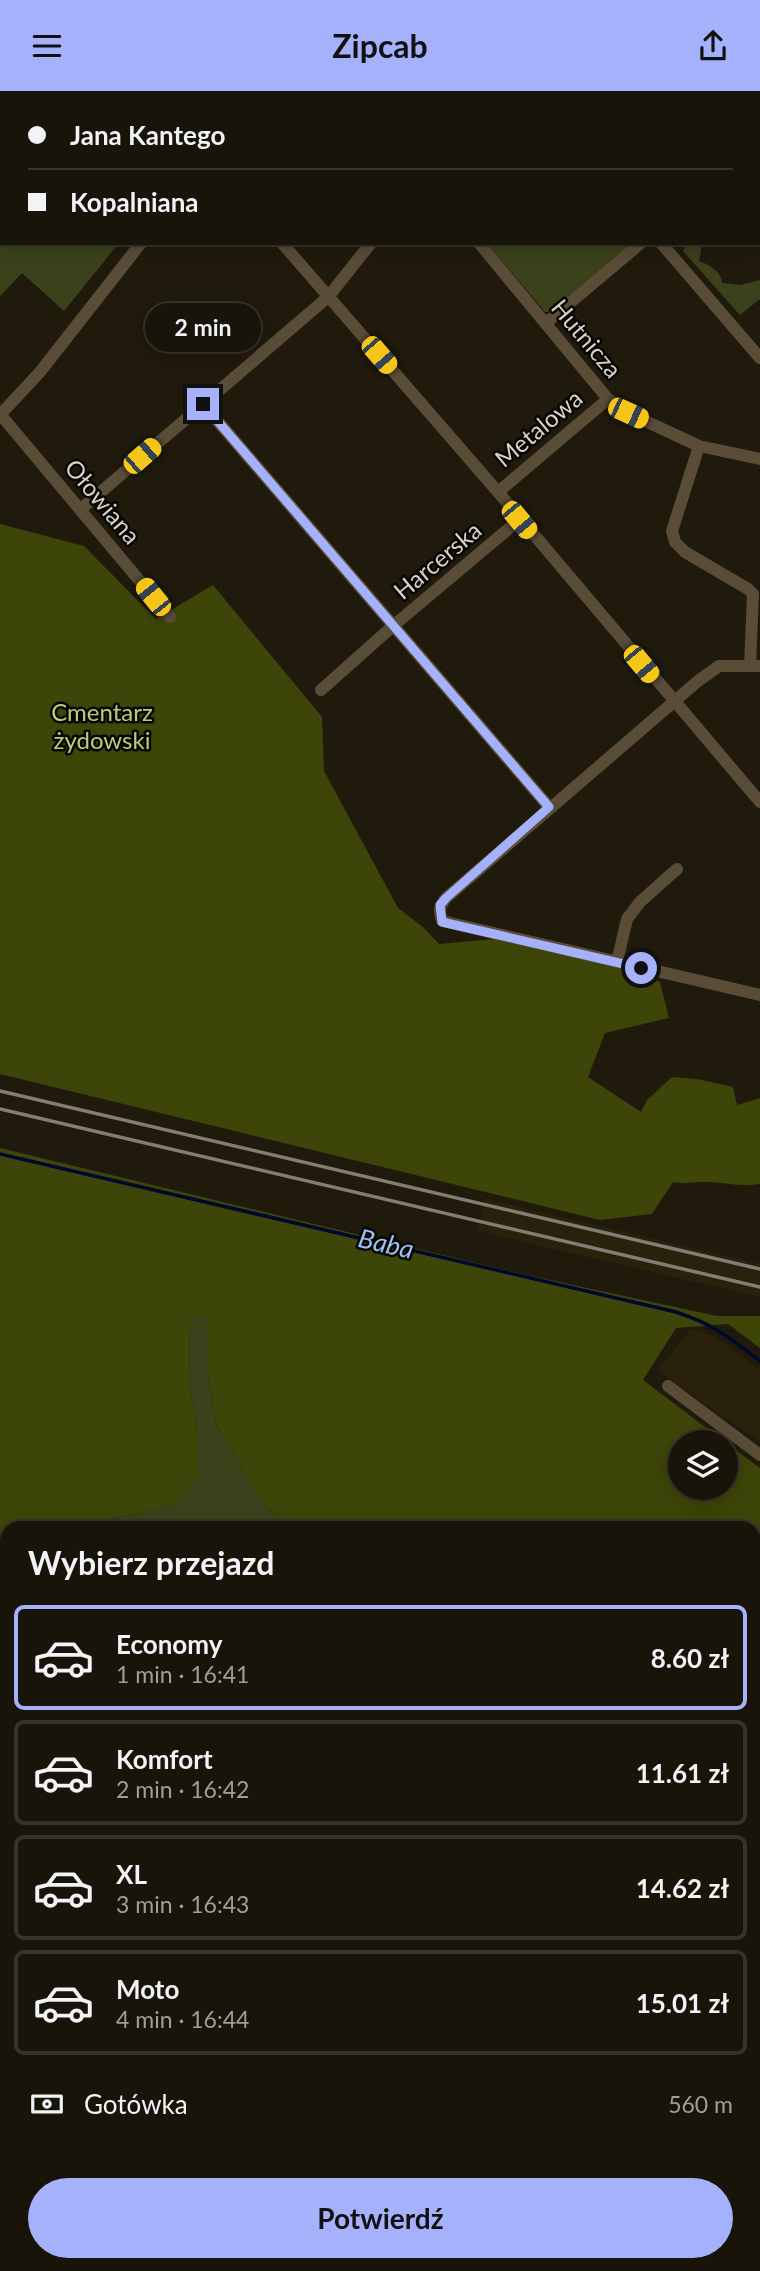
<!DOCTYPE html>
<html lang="pl">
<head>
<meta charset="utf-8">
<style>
  body { margin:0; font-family:Lato,sans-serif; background:#211d12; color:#f1f3f6; height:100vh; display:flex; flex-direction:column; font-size:26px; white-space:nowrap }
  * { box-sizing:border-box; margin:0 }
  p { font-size:23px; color:#9f9e9c }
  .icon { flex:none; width:38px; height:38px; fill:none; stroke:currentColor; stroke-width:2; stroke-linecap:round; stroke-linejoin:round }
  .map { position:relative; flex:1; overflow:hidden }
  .sheet { position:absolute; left:0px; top:1430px; width:761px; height:751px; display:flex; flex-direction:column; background:#181409; border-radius:21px 21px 0 0; box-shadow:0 4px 18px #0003,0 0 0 2px #36332a }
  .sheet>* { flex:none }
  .top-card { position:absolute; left:0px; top:0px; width:761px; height:154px; box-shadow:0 4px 18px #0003,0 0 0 2px #36332a; display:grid; align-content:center; height:154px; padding:0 28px; background:#181409 }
  .buttons { position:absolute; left:668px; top:1339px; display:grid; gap:14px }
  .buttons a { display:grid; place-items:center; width:70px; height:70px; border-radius:50%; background:#181409; box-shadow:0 4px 18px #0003,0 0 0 2px #36332a; font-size:35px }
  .end { position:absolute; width:32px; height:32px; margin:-16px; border:9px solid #a6b1fc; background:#111; box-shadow:0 0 0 4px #111 }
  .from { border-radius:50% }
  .bubble { position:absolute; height:49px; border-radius:24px; background:#181409; box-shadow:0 4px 18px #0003,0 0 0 2px #36332a; font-size:23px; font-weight:700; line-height:49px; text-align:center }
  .car { position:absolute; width:21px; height:42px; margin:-21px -10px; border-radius:9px; box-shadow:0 0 5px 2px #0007; background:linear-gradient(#f5c518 24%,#345 0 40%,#f5c518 0 76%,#345 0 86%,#f5c518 0) }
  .top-card b { display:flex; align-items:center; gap:24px; height:66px; font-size:26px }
  .top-card b+b { border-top:2px solid #36332a }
  .top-card i { width:18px; height:18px; background:#f1f3f6 }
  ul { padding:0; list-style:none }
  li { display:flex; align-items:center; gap:21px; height:105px; margin:0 14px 10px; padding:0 14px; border:4px solid #36332a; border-radius:10px }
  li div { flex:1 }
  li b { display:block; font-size:26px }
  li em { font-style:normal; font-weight:700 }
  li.selected { border-color:#a6b1fc }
  li>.icon { width:63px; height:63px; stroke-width:1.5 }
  h2 { padding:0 28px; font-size:32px; line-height:84px }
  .pay { display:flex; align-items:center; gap:18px; height:77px; padding:0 28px; font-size:26px }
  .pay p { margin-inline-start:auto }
  .cta { display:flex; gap:14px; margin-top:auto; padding:14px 28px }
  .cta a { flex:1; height:80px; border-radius:42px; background:#a6b1fc; color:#111; font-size:28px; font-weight:700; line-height:80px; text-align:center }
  header { display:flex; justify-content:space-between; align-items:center; height:91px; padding:0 28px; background:#a6b1fc; color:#111; font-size:32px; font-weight:700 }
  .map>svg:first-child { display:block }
</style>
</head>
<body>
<header><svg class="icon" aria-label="menu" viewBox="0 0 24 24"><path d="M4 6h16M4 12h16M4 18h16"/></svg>Zipcab<svg class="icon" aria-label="share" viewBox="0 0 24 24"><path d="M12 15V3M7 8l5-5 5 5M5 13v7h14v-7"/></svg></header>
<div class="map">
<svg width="760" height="2180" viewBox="0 0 760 2180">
  <rect width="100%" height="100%" fill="#201a0c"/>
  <path fill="#29210c" d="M 485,1108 L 760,1173 L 760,1206 L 477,1140 Z
    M 691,1238 L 715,1245 L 760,1279 L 760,1351 L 657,1280 Z"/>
  <path fill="#3b421b" d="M 0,0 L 245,0 L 2,2 L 2,152 L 119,152 L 64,220 L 22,182 L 0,205 Z
    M 487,152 L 632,152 L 550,221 L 545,221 Z
    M 687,152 L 702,152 L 699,170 C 710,174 722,181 722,192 L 740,194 L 760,189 L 760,208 L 740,224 L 683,160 Z
    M 208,1225 L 208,1281 L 216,1333 L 265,1415 L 289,1437 L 59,1437 L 138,1423 L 176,1412 L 198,1345 L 189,1288 L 190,1226 Z
    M 0,1443 L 7,1443 L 7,1764 L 0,1757 Z
    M 760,1549 L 760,1808 L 754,1806 L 754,1560 Z"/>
  <path fill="#3d4509" d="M 0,433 L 84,455 L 156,528 L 213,494 L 322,626 L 324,680 L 398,817 L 423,836 L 439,853 L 494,848 L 607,873 L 660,891 L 669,927 L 605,942 L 588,986 L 641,1021 L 647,1009 L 672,986 L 697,988 L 733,996 L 737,1014 L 760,1007 L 760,1093 C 742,1096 726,1092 708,1091 C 696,1090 685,1094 673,1091 L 652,1123 L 600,1129 L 0,983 Z
    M 0,1057 L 513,1181 L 717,1225 L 760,1225 L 760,1257 L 728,1233 L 676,1237 L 643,1289 L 725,1351 L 681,1351 L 681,1396 L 726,1396 L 726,1352 L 760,1377 L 760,1546 L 754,1558 L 754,1437 L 289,1437 L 265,1415 L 216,1333 L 208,1281 L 207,1225 L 190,1227 L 189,1288 L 198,1345 L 197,1385 L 176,1412 L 138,1423 L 59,1437 L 7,1437 L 7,1443 L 0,1443 Z
    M 0,1757 L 7,1764 L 7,2045 L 3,2064 L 7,2068 L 7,2174 L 750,2174 L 721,2180 L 0,2180 Z
    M 754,1806 L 760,1808 L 760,1985 L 754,1990 Z
    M 754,2092 L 760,2100 L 760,2172 L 754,2173 Z"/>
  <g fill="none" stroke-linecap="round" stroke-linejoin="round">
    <path stroke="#00082d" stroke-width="3.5" d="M 0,1063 L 676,1221 C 713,1233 729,1246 760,1270"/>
    <path stroke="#594d38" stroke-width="12" d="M 265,2 L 267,0
      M 282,152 L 498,401 L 760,711
      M 479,152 L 608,308 L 628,322 L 699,355 L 760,368
      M 661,152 L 760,267
      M 546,232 L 641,152
      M 203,313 L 549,716
      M 0,323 L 170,526
      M 0,324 L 40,281 L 141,152
      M 699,355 L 672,440 L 675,451 L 685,461 L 748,498 L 753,503 L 750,575
      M 498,401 L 608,308
      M 81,418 L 328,206 L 371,152
      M 760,575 L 719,575 L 698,590 L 446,807 C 439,816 439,820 442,830 L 760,904
      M 321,599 L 393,535 L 519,429
      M 617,871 L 627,828 L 640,811 L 677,778
      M 668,1295 L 760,1364"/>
    <path stroke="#987e53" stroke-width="19" d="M 575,0 L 580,2"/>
    <path stroke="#837e73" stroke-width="3.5" d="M 0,1000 L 760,1178
      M 0,1018 L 760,1196"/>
  </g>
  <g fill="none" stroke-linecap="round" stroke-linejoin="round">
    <path stroke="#a6b1fc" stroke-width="9" d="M 203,313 L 549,716 L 446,807 L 440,814 L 442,831 L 641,877"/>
  </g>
  <g text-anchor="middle" stroke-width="5" stroke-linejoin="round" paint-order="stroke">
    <g font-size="24" fill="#d7d3ca" stroke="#080602">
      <text transform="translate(586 248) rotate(50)" y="8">Hutnicza</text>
      <text transform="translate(539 338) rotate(-40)" y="8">Metalowa</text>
      <text transform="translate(102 411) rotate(50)" y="8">Ołowiana</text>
      <text transform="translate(438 470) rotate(-40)" y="8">Harcerska</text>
    </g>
    <g font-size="24" fill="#bccc78" stroke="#080602">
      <text x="102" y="630">Cmentarz<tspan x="102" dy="28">żydowski</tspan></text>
    </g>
    <g font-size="26" font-style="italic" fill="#9bc2f9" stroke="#080602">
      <text transform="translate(386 1153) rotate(13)" y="9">Baba</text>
    </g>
  </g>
</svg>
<div class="buttons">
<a><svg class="icon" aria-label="layers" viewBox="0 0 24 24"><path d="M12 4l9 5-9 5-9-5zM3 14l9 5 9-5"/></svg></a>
</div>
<i class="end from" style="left:641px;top:877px"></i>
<i class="end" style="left:203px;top:313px"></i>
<div class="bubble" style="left:145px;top:212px;width:116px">2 min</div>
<i class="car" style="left:379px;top:264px;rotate:139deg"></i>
<i class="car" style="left:628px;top:322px;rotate:115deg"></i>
<i class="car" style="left:142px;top:365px;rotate:49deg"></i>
<i class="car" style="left:519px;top:429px;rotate:140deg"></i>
<i class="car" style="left:153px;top:506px;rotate:321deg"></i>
<i class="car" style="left:641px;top:573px;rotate:140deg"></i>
<div class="top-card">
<b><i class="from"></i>Jana Kantego</b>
<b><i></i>Kopalniana</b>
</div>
<section class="sheet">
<h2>Wybierz przejazd</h2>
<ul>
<li class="selected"><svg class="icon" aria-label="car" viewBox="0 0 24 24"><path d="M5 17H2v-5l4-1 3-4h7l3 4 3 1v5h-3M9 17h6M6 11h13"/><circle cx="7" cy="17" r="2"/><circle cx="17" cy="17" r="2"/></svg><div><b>Economy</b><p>1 min · 16:41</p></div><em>8.60 zł</em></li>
<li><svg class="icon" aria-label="car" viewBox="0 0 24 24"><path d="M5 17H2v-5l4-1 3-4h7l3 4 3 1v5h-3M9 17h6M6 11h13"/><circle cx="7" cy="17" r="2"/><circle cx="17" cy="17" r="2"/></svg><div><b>Komfort</b><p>2 min · 16:42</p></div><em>11.61 zł</em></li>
<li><svg class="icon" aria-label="car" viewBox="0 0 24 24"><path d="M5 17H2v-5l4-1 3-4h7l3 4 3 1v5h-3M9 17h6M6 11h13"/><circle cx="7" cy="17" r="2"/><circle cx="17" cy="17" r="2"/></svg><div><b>XL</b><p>3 min · 16:43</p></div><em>14.62 zł</em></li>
<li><svg class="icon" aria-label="car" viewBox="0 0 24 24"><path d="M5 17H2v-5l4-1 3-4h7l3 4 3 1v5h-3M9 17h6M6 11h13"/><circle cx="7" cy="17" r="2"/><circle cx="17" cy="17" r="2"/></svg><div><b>Moto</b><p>4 min · 16:44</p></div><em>15.01 zł</em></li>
</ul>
<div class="pay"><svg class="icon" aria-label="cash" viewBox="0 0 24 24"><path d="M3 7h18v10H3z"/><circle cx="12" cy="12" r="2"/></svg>Gotówka<p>560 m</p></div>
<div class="cta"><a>Potwierdź</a></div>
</section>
</div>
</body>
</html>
